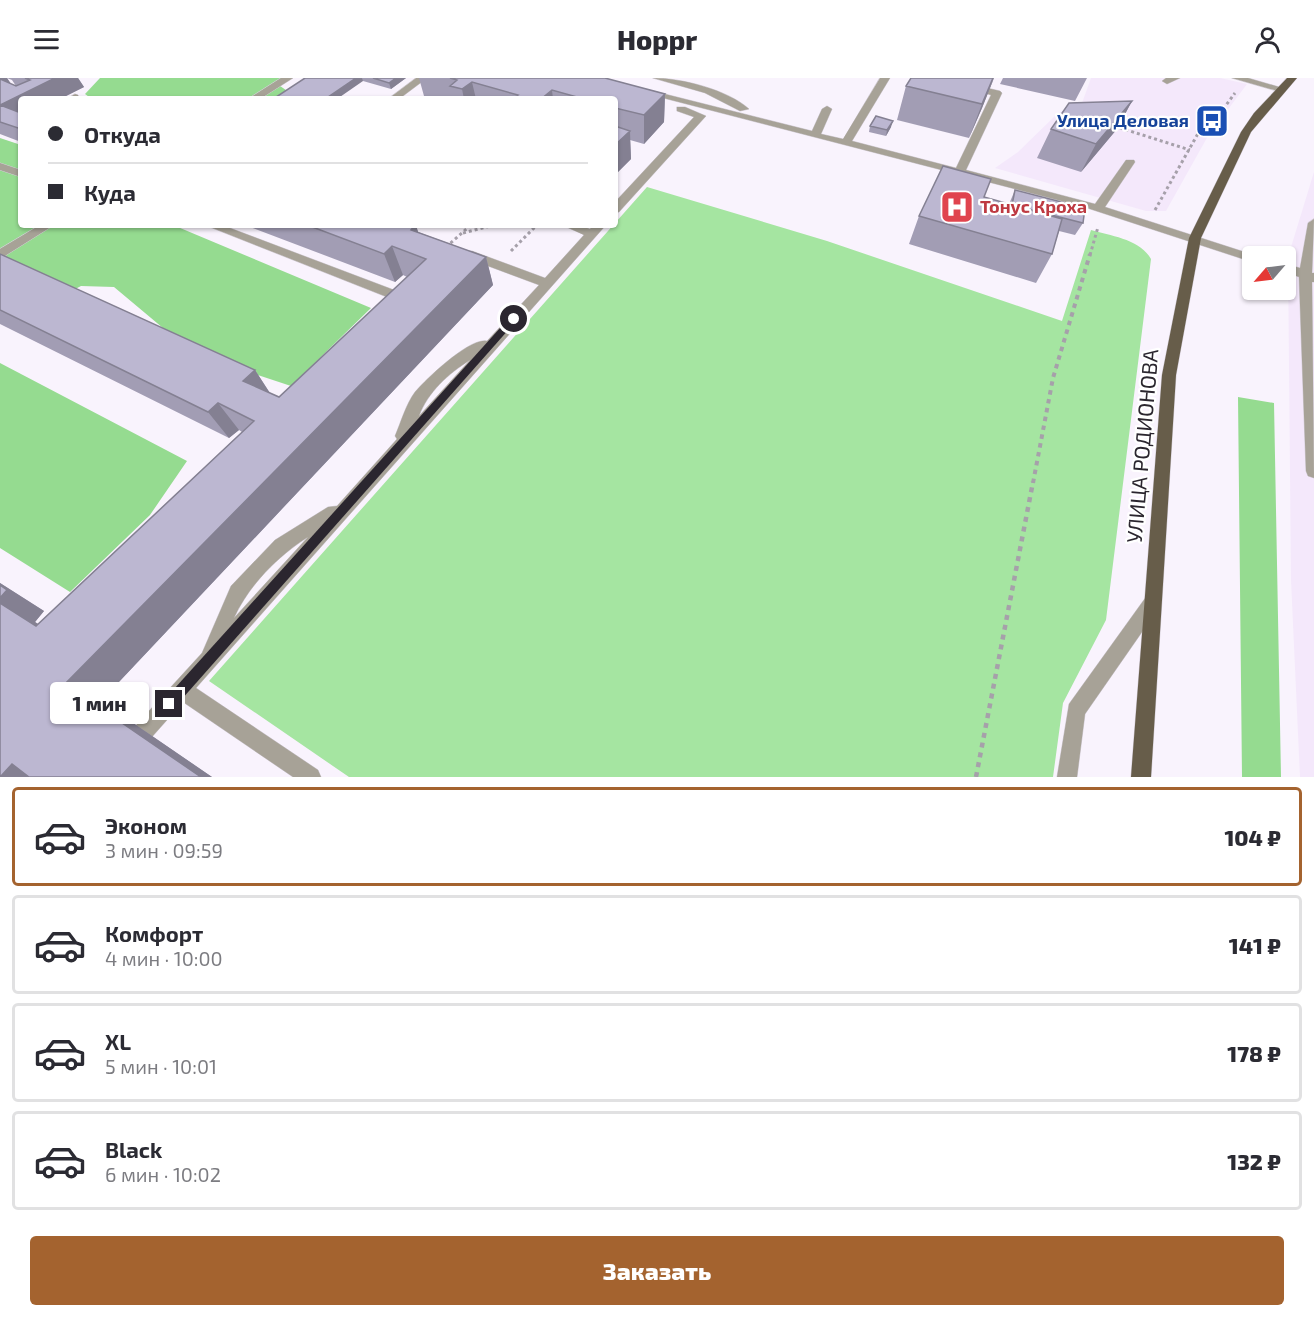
<!DOCTYPE html>
<html lang="ru">
<head>
<meta charset="utf-8">
<style>
  body { margin:0; font-family:"Exo 2",sans-serif; background:#f2f2f3; color:#2b2b33; height:100vh; display:flex; flex-direction:column; font-size:22px; white-space:nowrap }
  * { box-sizing:border-box; margin:0 }
  p { font-size:20px; color:#7c7c81 }
  .icon { flex:none; width:33px; height:33px; fill:none; stroke:currentColor; stroke-width:2; stroke-linecap:round; stroke-linejoin:round }
  .map { position:relative; height:699px; overflow:hidden }
  .drawer { display:flex; flex-direction:column; background:#fff; flex:1 }
  .drawer>* { flex:none }
  .guide { position:absolute; left:18px; top:18px; width:600px; height:132px; border-radius:6px; box-shadow:0 2px 4px #0004; display:grid; align-content:center; height:132px; padding:0 30px; background:#fff }
  .needle { width:39px; rotate:242deg }
  .buttons { position:absolute; left:1242px; top:168px; display:grid; gap:12px }
  .buttons a { display:grid; place-items:center; width:54px; height:54px; border-radius:6px; background:#fff; box-shadow:0 2px 4px #0004; font-size:30px }
  .end { position:absolute; width:27px; height:27px; margin:-14px; border:8px solid #2b262f; background:#fff; box-shadow:0 0 0 3px #fff }
  .from { border-radius:50% }
  .bubble { position:absolute; height:42px; border-radius:6px; background:#fff; box-shadow:0 2px 4px #0004; font-size:20px; font-weight:800; line-height:42px; text-align:center }
  .guide b { display:flex; align-items:center; gap:21px; height:57px; font-size:22px }
  .guide b+b { border-top:2px solid #e1e1e2 }
  .guide i { width:15px; height:15px; background:#2b2b33 }
  ul { padding:10px 0 0; list-style:none }
  li { display:flex; align-items:center; gap:18px; height:99px; margin:0 12px 9px; padding:0 18px; border:3px solid #e1e1e2; border-radius:6px }
  li div { flex:1 }
  li b { display:block; font-size:22px }
  li em { font-style:normal; font-weight:800 }
  li.current { border-color:#a4632f }
  li>.icon { width:54px; height:54px; stroke-width:1.5 }
  .button { display:flex; gap:12px; margin-top:auto; padding:12px 30px }
  .button a { flex:1; height:69px; border-radius:6px; background:#a4632f; color:#fff; font-size:24px; font-weight:800; line-height:69px; text-align:center }
  header { display:flex; justify-content:space-between; align-items:center; height:78px; padding:0 30px; background:#fff; font-size:27px; font-weight:800 }
  .map>svg:first-child { display:block }
</style>
</head>
<body>
<header><svg class="icon" aria-label="menu" viewBox="0 0 24 24"><path d="M4 6h16M4 12h16M4 18h16"/></svg>Hoppr<svg class="icon" aria-label="person" viewBox="0 0 24 24"><circle cx="12" cy="8" r="4"/><path d="M4 21q1-7 8-7t8 7"/></svg></header>
<div class="map">
<svg width="1314" height="699" viewBox="0 0 1314 699">
  <rect width="100%" height="100%" fill="#f9f3fd"/>
  <path fill="#f4e8fb" d="M 1091,0 L 1220,0 L 1247,6 L 1208,58 L 1166,133 L 1146,133 L 995,90 L 1018,74 L 1058,35 L 1082,25 Z
    M 1314,94 L 1314,699 L 1300,699 L 1291,502 L 1288,179 Z"/>
  <path fill="#a5e5a1" d="M 647,109 L 827,163 L 1062,243 L 1091,152 C 1111,158 1140,161 1151,181 L 1106,542 L 1063,625 L 1053,699 L 349,699 L 209,603 Z"/>
  <path fill="#95db90" d="M 100,0 L 283,0 L 276,5 L 290,15 L 277,21 L 92,21 L 85,16 Z
    M 0,60 L 21,67 L 21,147 L 173,147 L 371,230 L 291,308 L 194,276 L 114,209 L 81,208 L 62,218 L 0,190 Z
    M 0,285 L 187,383 L 150,437 L 70,514 L 0,470 Z
    M 1238,319 L 1274,325 L 1281,699 L 1242,699 Z"/>
  <g fill="none" stroke-linecap="round" stroke-linejoin="round">
    <g stroke="#d4ced8" stroke-width="1">
      <path id="minor" d="M 281,0 L 293,0 L 260,21 L 248,21 Z
        M 416,0 L 427,0 L 399,21 L 388,21 Z
        M 653,0 C 682,0 728,12 749,31 L 740,33 L 705,15 Z
        M 880,0 L 890,0 L 852,63 L 956,90 L 991,17 L 965,9 L 970,6 L 1000,13 L 1002,15 L 966,92 L 1095,126 L 1126,82 L 1134,82 L 1135,84 L 1105,129 L 1257,178 L 1252,178 L 1252,184 L 1081,128 L 640,14 L 645,11 L 812,53 L 822,31 L 827,28 L 832,31 L 821,56 L 843,61 Z
        M 1180,0 L 1167,6 L 1162,3 L 1166,0 Z
        M 1232,0 L 1248,0 L 1286,11 L 1281,14 Z
        M 75,16 L 78,17 L 79,21 L 67,21 Z
        M 677,29 L 685,29 L 706,38 L 619,134 L 615,135 L 615,124 L 694,39 L 677,33 Z
        M 0,85 L 21,92 L 21,99 L 0,92 Z
        M 1314,141 L 1312,195 L 1314,195 L 1314,204 L 1312,204 L 1314,400 L 1308,398 L 1306,393 L 1299,199 L 1286,194 L 1286,186 L 1300,190 L 1308,145 Z
        M 40,147 L 54,147 L 0,181 L 0,171 Z
        M 205,147 L 222,147 L 402,215 L 403,218 L 397,222 L 392,221 Z
        M 562,147 L 579,147 L 590,151 L 593,147 L 606,147 L 196,610 L 318,692 L 321,699 L 293,699 L 183,624 L 151,660 L 144,663 L 137,660 L 134,653 L 137,646 L 202,575 L 231,508 L 275,462 L 328,429 L 337,428 L 397,361 L 395,358 C 401,344 406,326 415,314 C 426,301 470,259 487,263 L 539,207 L 464,179 L 464,173 L 472,173 L 545,200 L 584,157 ZM 470,282 L 419,338 C 428,314 448,296 470,282 ZM 308,459 L 234,540 C 249,507 278,478 308,459 Z
        M 1152,517 L 1158,519 L 1161,525 L 1158,531 L 1085,636 L 1077,699 L 1057,699 L 1069,626 L 1146,519 Z"/>
    </g>
    <g stroke="#d4ced8" stroke-width="1">
      <path id="major" d="M 1287,0 L 1297,0 L 1251,54 L 1201,160 L 1176,297 L 1151,699 L 1131,699 L 1162,297 L 1189,160 L 1241,54 L 1254,35 Z"/>
    </g>
    <path stroke="#a6a0aa" stroke-width="3" stroke-dasharray="3 3" stroke-linecap="butt" d="M 1114,48 L 1190,72
      M 1201,52 L 1210,52
      M 1155,132 L 1209,36 L 1221,34 L 1235,15
      M 463,155 L 494,147
      M 446,169 L 471,147
      M 511,173 L 537,147
      M 1090,177 L 1098,149"/>
    <path stroke="#a6a0aa" stroke-width="4" stroke-dasharray="4.5 4.5" stroke-linecap="butt" d="M 1033,405 L 1053,300 L 1090,176"/>
    <path stroke="#a6a0aa" stroke-width="4.5" stroke-dasharray="5 5" stroke-linecap="butt" d="M 976,699 L 1033,404"/>
    <use href="#minor" fill="#a7a297" fill-rule="evenodd"/>
    <use href="#major" fill="#675d4a" fill-rule="evenodd"/>
  </g>
  <path fill="#a29db4" d="M 0,0 L 7,0 L 11,6 L 16,8 L 12,2 L 7,0 L 78,0 L 84,9 L 60,21 L 21,21 L 21,64 L 0,56 Z
    M 305,0 L 406,0 L 391,11 L 363,3 Z
    M 419,0 L 605,0 L 665,16 L 664,44 L 644,66 L 630,62 L 631,81 L 615,97 L 615,21 L 433,21 L 424,18 Z
    M 994,0 L 982,30 L 969,60 L 897,42 L 906,8 Z
    M 1003,0 L 1087,0 L 1075,23 L 1000,6 Z
    M 1132,23 L 1117,51 L 1081,94 L 1037,80 L 1051,51 Z
    M 870,48 L 891,49 L 886,58 L 869,54 Z
    M 1015,112 L 1083,145 L 1075,157 L 1059,153 L 1052,176 L 1036,205 L 909,166 L 919,138 L 984,119 L 1009,126 Z
    M 245,147 L 415,147 L 418,154 L 486,179 L 493,207 L 101,623 L 212,699 L 0,699 L 0,505 L 44,533 L 35,544 L 38,546 L 242,354 L 239,352 L 229,360 L 0,246 L 0,176 L 255,292 L 270,315 L 279,319 L 407,199 L 403,197 L 395,204 Z"/>
  <path fill="#848092" d="M 0,0 L 7,0 L 17,15 L 0,4 Z
    M 55,0 L 78,0 L 84,9 L 60,21 L 21,21 L 21,41 L 0,27 Z
    M 356,0 L 362,0 L 363,3 L 337,21 L 325,21 Z
    M 396,0 L 406,0 L 391,11 L 389,5 Z
    M 994,0 L 982,30 L 969,60 L 982,26 Z
    M 472,4 L 476,21 L 464,21 L 462,11 Z
    M 552,12 L 553,21 L 541,21 Z
    M 665,16 L 664,44 L 644,66 L 644,37 Z
    M 1132,23 L 1117,51 L 1081,94 L 1096,66 Z
    M 893,43 L 891,49 L 886,58 L 887,52 Z
    M 630,53 L 631,81 L 615,97 L 615,67 Z
    M 416,147 L 425,176 L 411,152 Z
    M 392,168 L 403,197 L 395,204 L 384,176 Z
    M 486,179 L 493,207 L 101,623 L 212,699 L 201,699 L 65,606 Z
    M 255,292 L 273,320 L 243,303 Z
    M 218,325 L 239,352 L 229,360 L 208,334 Z
    M 0,505 L 44,533 L 35,544 L 72,568 L 36,548 L 0,525 Z
    M 12,686 L 53,699 L 0,699 Z"/>
  <path fill="#bcb7d1" stroke="#848092" stroke-width="1.5" d="M 25,0 L 55,0 L 0,27 L 0,1 L 16,8 L 30,2 Z
    M 305,0 L 356,0 L 325,21 L 273,21 Z
    M 373,0 L 396,0 L 389,5 Z
    M 450,0 L 605,0 L 665,16 L 644,37 L 615,30 L 615,21 L 584,21 L 552,12 L 541,21 L 512,21 L 518,17 L 472,4 L 462,11 L 450,8 L 457,2 Z
    M 911,0 L 993,0 L 982,26 L 906,8 Z
    M 1132,23 L 1096,66 L 1051,51 L 1069,25 Z
    M 0,27 L 21,35 L 21,51 L 0,44 Z
    M 876,38 L 893,43 L 887,52 L 870,48 Z
    M 615,48 L 630,53 L 615,67 Z
    M 943,88 L 991,101 L 984,119 L 1062,141 L 1052,176 L 919,138 Z
    M 1015,112 L 1085,130 L 1083,145 L 1012,127 Z
    M 307,147 L 415,147 L 411,152 L 486,179 L 65,606 L 201,699 L 29,699 L 12,686 L 0,699 L 0,525 L 36,548 L 254,343 L 218,325 L 208,334 L 0,232 L 0,176 L 255,292 L 243,303 L 279,319 L 426,181 L 392,168 L 384,176 Z
    M 0,507 L 7,512 L 0,520 Z"/>
  <path fill="#2b262f" d="M 511,238 L 518,241 L 174,630 L 165,630 L 165,621 Z"/>
  <defs>
    <g id="bus-square" transform="scale(1.725)"><rect x="-9" y="-9" width="18" height="18" rx="4" fill="#1a4fb4" stroke="#fff"/><path d="M-5-6H5V4H4V6H2V4H-2V6H-4V4H-5ZM-3.5-4V0h7V-4ZM-3.5 1.2v1.5H-2V1.2ZM2 1.2v1.5H3.5V1.2Z" fill="#fff"/></g>
    <g id="hospital-square" transform="scale(1.725)"><rect x="-9" y="-9" width="18" height="18" rx="4" fill="#e0444e" stroke="#fff"/><path d="M-5-5h3v3.5h4V-5h3V5h-3V1.5h-4V5h-3Z" fill="#fff"/></g>
  </defs>
  <g fill-rule="evenodd">
    <use href="#bus-square" x="1212" y="43"/>
    <use href="#hospital-square" x="957" y="129"/>
  </g>
  <g text-anchor="middle" stroke-width="4.5" stroke-linejoin="round" paint-order="stroke">
    <g font-size="18" font-weight="bold" fill="#164399" stroke="#fff" text-anchor="end">
      <text x="1189" y="49">Улица Деловая</text>
    </g>
    <g font-size="18" font-weight="bold" fill="#be3a42" stroke="#fff" text-anchor="start">
      <text x="980" y="135">Тонус Кроха</text>
    </g>
    <g font-size="21" fill="#2b262f" stroke="#fff">
      <text transform="translate(1143 368) rotate(-85)" y="7">УЛИЦА РОДИОНОВА</text>
    </g>
  </g>
</svg>
<div class="buttons">
<a><svg class="needle" viewBox="-14 -14 28 28"><path d="M0-13l5 13h-10z" fill="#e53935"/><path d="M0 13l5-13h-10z" fill="#7c7c81"/></svg></a>
</div>
<i class="end from" style="left:514px;top:241px"></i>
<i class="end" style="left:169px;top:626px"></i>
<div class="bubble" style="left:50px;top:604px;width:99px">1 мин</div>
<div class="guide">
<b><i class="from"></i>Откуда</b>
<b><i></i>Куда</b>
</div>
</div>
<section class="drawer">
<ul>
<li class="current"><svg class="icon" aria-label="car" viewBox="0 0 24 24"><path d="M5 17H2v-5l4-1 3-4h7l3 4 3 1v5h-3M9 17h6M6 11h13"/><circle cx="7" cy="17" r="2"/><circle cx="17" cy="17" r="2"/></svg><div><b>Эконом</b><p>3 мин · 09:59</p></div><em>104 ₽</em></li>
<li><svg class="icon" aria-label="car" viewBox="0 0 24 24"><path d="M5 17H2v-5l4-1 3-4h7l3 4 3 1v5h-3M9 17h6M6 11h13"/><circle cx="7" cy="17" r="2"/><circle cx="17" cy="17" r="2"/></svg><div><b>Комфорт</b><p>4 мин · 10:00</p></div><em>141 ₽</em></li>
<li><svg class="icon" aria-label="car" viewBox="0 0 24 24"><path d="M5 17H2v-5l4-1 3-4h7l3 4 3 1v5h-3M9 17h6M6 11h13"/><circle cx="7" cy="17" r="2"/><circle cx="17" cy="17" r="2"/></svg><div><b>XL</b><p>5 мин · 10:01</p></div><em>178 ₽</em></li>
<li><svg class="icon" aria-label="car" viewBox="0 0 24 24"><path d="M5 17H2v-5l4-1 3-4h7l3 4 3 1v5h-3M9 17h6M6 11h13"/><circle cx="7" cy="17" r="2"/><circle cx="17" cy="17" r="2"/></svg><div><b>Black</b><p>6 мин · 10:02</p></div><em>132 ₽</em></li>
</ul>
<div class="button"><a>Заказать</a></div>
</section>
</body>
</html>
